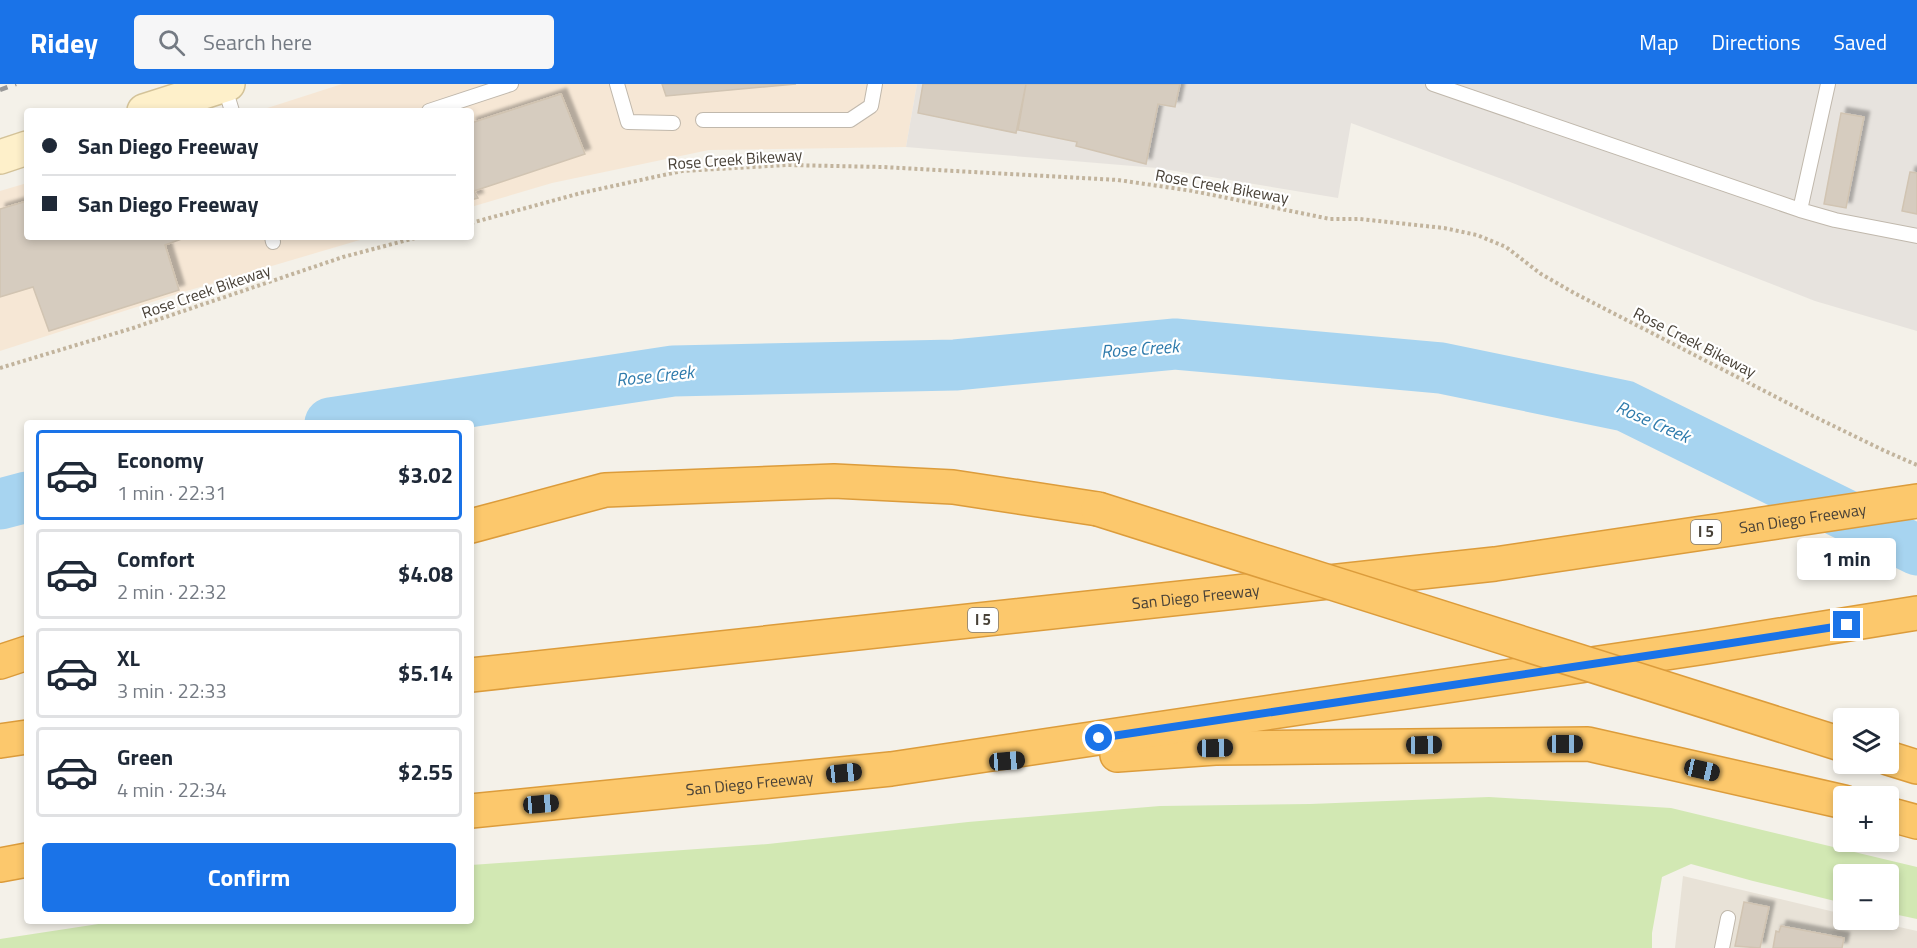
<!DOCTYPE html>
<html lang="en">
<head>
<meta charset="utf-8">
<style>
  body { margin:0; font-family:"Titillium Web",sans-serif; background:#f6f6f7; color:#1f2937; height:100vh; display:flex; flex-direction:column; font-size:22px; white-space:nowrap }
  * { box-sizing:border-box; margin:0 }
  p { font-size:20px; color:#747a83 }
  .icon { flex:none; width:33px; height:33px; fill:none; stroke:currentColor; stroke-width:2; stroke-linecap:round; stroke-linejoin:round }
  .map { position:relative; flex:1; overflow:hidden }
  .drawer { position:absolute; left:24px; top:336px; width:450px; height:504px; display:flex; flex-direction:column; background:#fff; border-radius:6px; box-shadow:0 3px 9px #0003 }
  .drawer>* { flex:none }
  .hud { position:absolute; left:24px; top:24px; width:450px; height:132px; border-radius:6px; box-shadow:0 3px 9px #0003; display:grid; align-content:center; height:132px; padding:0 18px; background:#fff }
  .fabs { position:absolute; left:1833px; top:624px; display:grid; gap:12px }
  .fabs a { display:grid; place-items:center; width:66px; height:66px; border-radius:6px; background:#fff; box-shadow:0 3px 9px #0003; font-size:30px }
  .end { position:absolute; width:27px; height:27px; margin:-14px; border:8px solid #1a73e8; background:#fff; box-shadow:0 0 0 3px #fff }
  .from { border-radius:50% }
  .bubble { position:absolute; height:42px; border-radius:6px; background:#fff; box-shadow:0 3px 9px #0003; font-size:20px; font-weight:700; line-height:42px; text-align:center }
  .car { position:absolute; width:18px; height:36px; margin:-18px -9px; border-radius:8px; box-shadow:0 0 4px 2px #0007; background:linear-gradient(#222 24%,#8ab4d8 0 40%,#222 0 76%,#8ab4d8 0 86%,#222 0) }
  .hud b { display:flex; align-items:center; gap:21px; height:57px; font-size:22px }
  .hud b+b { border-top:2px solid #e0e1e3 }
  .hud i { width:15px; height:15px; background:#1f2937 }
  ul { padding:10px 0 0; list-style:none }
  li { display:flex; align-items:center; gap:18px; height:90px; margin:0 12px 9px; padding:0 6px; border:3px solid #e0e1e3; border-radius:6px }
  li div { flex:1 }
  li b { display:block; font-size:22px }
  li em { font-style:normal; font-weight:700 }
  li.on { border-color:#1a73e8 }
  li>.icon { width:54px; height:54px; stroke-width:1.5 }
  .button { display:flex; gap:12px; margin-top:auto; padding:12px 18px }
  .button a { flex:1; height:69px; border-radius:6px; background:#1a73e8; color:#fff; font-size:24px; font-weight:700; line-height:69px; text-align:center }
  header { display:flex; align-items:center; gap:36px; box-sizing:border-box; height:84px; padding:0 30px; background:#1a73e8; color:#fff }
  header strong { font-size:28px }
  nav { display:flex; gap:33px; margin-inline-start:auto; font-size:21px }
  .search { width:420px; height:54px; background:#f6f6f7; display:flex; align-items:center; gap:15px; box-sizing:border-box; padding:0 21px; border-radius:6px; color:#747a83; font-size:22px }
  .map>svg:first-child { display:block }
</style>
</head>
<body>
<header>
<strong>Ridey</strong>
<div class="search"><svg class="icon" aria-label="search" viewBox="0 0 24 24"><circle cx="10" cy="10" r="6"/><path d="M15 15l6 6"/></svg>Search here</div>
<nav><a>Map</a><a>Directions</a><a>Saved</a></nav>
</header>
<div class="map">
<svg width="1917" height="864" viewBox="0 0 1917 864">
  <defs>
    <filter id="shadow"><feDropShadow dx="5.5" dy="-5.5" stdDeviation="1.5" flood-color="#0004"/></filter>
  </defs>
  <rect width="100%" height="100%" fill="#f4f1e9"/>
  <path fill="#e8e2d7" d="M 1683,792 L 1843,830 L 1844,836 L 1868,836 L 1917,847 L 1917,864 L 1675,864 Z"/>
  <path fill="#f6e7d5" d="M 342,0 L 917,0 L 906,63 L 709,66 L 552,99 L 471,123 L 471,27 L 258,27 Z
    M 27,99 L 27,153 L 370,153 L 180,209 L 0,267 L 0,107 Z"/>
  <path fill="#e7e3de" d="M 917,0 L 1917,0 L 1917,247 L 1815,217 L 1510,98 L 1351,39 L 1338,114 L 1157,84 L 906,63 Z"/>
  <path fill="#d2e8b3" d="M 1489,713 L 1671,724 L 1917,783 L 1917,835 L 1889,829 L 1888,790 L 1844,790 L 1843,819 L 1753,797 L 1691,780 L 1662,793 L 1652,849 L 1652,864 L 0,864 L 0,855 L 118,837 L 471,837 L 471,781 L 768,760 L 968,738 L 1160,722 L 1310,720 Z"/>
  <g fill="none" stroke-linecap="round" stroke-linejoin="round">
    <path stroke="#a7d4f0" stroke-width="51" d="M 330,339 L 673,287 L 955,281 L 1175,260 L 1441,284 L 1625,322 L 1917,466
      M 0,420 L 27,413"/>
  </g>
  <path fill="#d6ccbf" stroke="#d1c4b2" stroke-width="1.5" filter="url(#shadow)" d="M 662,0 L 796,0 L 666,12 Z
    M 923,0 L 1026,0 L 1016,49 L 918,29 Z
    M 1026,0 L 1180,0 L 1175,23 L 1158,20 L 1146,80 L 1076,62 L 1077,58 L 1018,46 Z
    M 561,10 L 585,70 L 474,107 L 478,114 L 471,116 L 471,39 Z
    M 1841,29 L 1864,33 L 1846,124 L 1824,120 Z
    M 1910,88 L 1917,89 L 1917,130 L 1902,127 Z
    M 27,117 L 27,153 L 187,153 L 165,161 L 179,206 L 49,247 L 33,203 L 0,213 L 0,125 Z
    M 1744,818 L 1769,823 L 1760,864 L 1735,862 Z
    M 1781,842 L 1844,854 L 1842,864 L 1773,864 L 1776,847 L 1779,848 Z"/>
  <g fill="none" stroke-linecap="round" stroke-linejoin="round">
    <g stroke="#c0b8ac" stroke-width="16">
      <path id="lane" d="M 617,0 L 628,38 L 673,39
        M 1433,0 L 1800,126
        M 1828,0 L 1800,126 L 1835,136 L 1917,152
        M 224,1 L 232,27
        M 429,27 L 511,0
        M 703,36 L 850,36 L 871,22 L 875,0
        M 272,153 L 273,158
        M 1722,864 L 1728,834"/>
    </g>
    <g stroke="#d4c399" stroke-width="36">
      <path id="secondary" d="M 144,27 L 228,0
        M 0,73 L 27,64"/>
    </g>
    <g stroke="#dc9c3b" stroke-width="36">
      <g id="highway">
        <path d="M 471,442 L 605,406 L 834,397 L 953,403 L 1098,425"/>
        <path d="M 0,578 L 27,569"/>
        <path id="s1" d="M 471,591 L 1495,480 L 1917,417"/>
        <path d="M 0,657 L 27,653"/>
        <path d="M 1117,671 L 1215,664 L 1588,660 L 1844,718"/>
        <path d="M 1888,674 L 1917,683"/>
        <path id="s2" d="M 471,727 L 891,685 L 1706,563 L 1917,529"/>
        <path d="M 1888,730 L 1917,738"/>
        <path d="M 0,781 L 27,776"/>
      </g>
    </g>
    <path stroke="#c2b49d" stroke-width="4" stroke-dasharray="3 3" stroke-linecap="butt" d="M 471,139 L 581,109 L 682,87 L 787,81 L 883,83 L 1118,96 L 1193,107 L 1330,135 L 1360,135 L 1444,144 L 1477,151 L 1506,163 L 1541,190 L 1576,210 L 1813,332 L 1885,367 L 1917,381
      M 0,284 L 133,244 L 343,173 L 419,153"/>
    <use href="#lane" stroke="#fff" stroke-width="14"/>
    <use href="#secondary" stroke="#fef0ca" stroke-width="33"/>
    <use href="#highway" stroke="#fcc86c" stroke-width="33"/>
    <path stroke="#989898" stroke-width="4.5" stroke-dasharray="8 8" stroke-linecap="butt" d="M 0,6 L 16,0"/>
    <g stroke="#dc9c3b" stroke-width="36" stroke-linecap="butt">
      <path id="highway-bridge" d="M 1098,425 L 1844,661"/>
    </g>
    <use href="#highway-bridge" stroke="#fcc86c" stroke-width="33"/>
  </g>
  <g fill="none" stroke-linecap="round" stroke-linejoin="round">
    <path stroke="#1a73e8" stroke-width="8" d="M 1099,654 L 1706,563 L 1847,541"/>
  </g>
  <g text-anchor="middle" stroke-width="4.5" stroke-linejoin="round" paint-order="stroke">
    <g fill="#fff" stroke="#7f7a73" stroke-width="1.5">
      <rect x="1691" y="436" width="30" height="24" rx="4.5"/>
      <rect x="968" y="524" width="30" height="24" rx="4.5"/>
    </g>
    <g font-size="15" font-weight="bold" fill="#484137">
      <text x="1706" y="453">I 5</text>
      <text x="983" y="541">I 5</text>
    </g>
    <g font-size="16" fill="#484137" stroke="#fff">
      <text transform="translate(735 75) rotate(-4)" y="6">Rose Creek Bikeway</text>
      <text transform="translate(1222 102) rotate(10)" y="6">Rose Creek Bikeway</text>
      <text transform="translate(206 207) rotate(-19)" y="6">Rose Creek Bikeway</text>
      <text transform="translate(1695 258) rotate(27)" y="6">Rose Creek Bikeway</text>
      <text dy="6" stroke="none"><textPath href="#s1" startOffset="1341">San Diego Freeway</textPath></text>
      <text dy="6" stroke="none"><textPath href="#s1" startOffset="729">San Diego Freeway</textPath></text>
      <text dy="6" stroke="none"><textPath href="#s2" startOffset="280">San Diego Freeway</textPath></text>
    </g>
    <g font-size="18" font-style="italic" fill="#2f7bac" stroke="#fff">
      <text transform="translate(1140 265) rotate(-4)" y="6">Rose Creek</text>
      <text transform="translate(655 292) rotate(-6)" y="6">Rose Creek</text>
      <text transform="translate(1653 338) rotate(24)" y="6">Rose Creek</text>
    </g>
  </g>
</svg>
<div class="fabs">
<a><svg class="icon" aria-label="layers" viewBox="0 0 24 24"><path d="M12 4l9 5-9 5-9-5zM3 14l9 5 9-5"/></svg></a>
<a>+</a>
<a>−</a>
</div>
<i class="end from" style="left:1099px;top:654px"></i>
<i class="end" style="left:1847px;top:541px"></i>
<div class="bubble" style="left:1797px;top:454px;width:99px">1 min</div>
<i class="car" style="left:1565px;top:660px;rotate:90deg"></i>
<i class="car" style="left:1424px;top:661px;rotate:89deg"></i>
<i class="car" style="left:1215px;top:664px;rotate:89deg"></i>
<i class="car" style="left:1007px;top:677px;rotate:86deg"></i>
<i class="car" style="left:1702px;top:686px;rotate:103deg"></i>
<i class="car" style="left:844px;top:689px;rotate:84deg"></i>
<i class="car" style="left:541px;top:720px;rotate:85deg"></i>
<div class="hud">
<b><i class="from"></i>San Diego Freeway</b>
<b><i></i>San Diego Freeway</b>
</div>
<section class="drawer">
<ul>
<li class="on"><svg class="icon" aria-label="car" viewBox="0 0 24 24"><path d="M5 17H2v-5l4-1 3-4h7l3 4 3 1v5h-3M9 17h6M6 11h13"/><circle cx="7" cy="17" r="2"/><circle cx="17" cy="17" r="2"/></svg><div><b>Economy</b><p>1 min · 22:31</p></div><em>$3.02</em></li>
<li><svg class="icon" aria-label="car" viewBox="0 0 24 24"><path d="M5 17H2v-5l4-1 3-4h7l3 4 3 1v5h-3M9 17h6M6 11h13"/><circle cx="7" cy="17" r="2"/><circle cx="17" cy="17" r="2"/></svg><div><b>Comfort</b><p>2 min · 22:32</p></div><em>$4.08</em></li>
<li><svg class="icon" aria-label="car" viewBox="0 0 24 24"><path d="M5 17H2v-5l4-1 3-4h7l3 4 3 1v5h-3M9 17h6M6 11h13"/><circle cx="7" cy="17" r="2"/><circle cx="17" cy="17" r="2"/></svg><div><b>XL</b><p>3 min · 22:33</p></div><em>$5.14</em></li>
<li><svg class="icon" aria-label="car" viewBox="0 0 24 24"><path d="M5 17H2v-5l4-1 3-4h7l3 4 3 1v5h-3M9 17h6M6 11h13"/><circle cx="7" cy="17" r="2"/><circle cx="17" cy="17" r="2"/></svg><div><b>Green</b><p>4 min · 22:34</p></div><em>$2.55</em></li>
</ul>
<div class="button"><a>Confirm</a></div>
</section>
</div>
</body>
</html>
